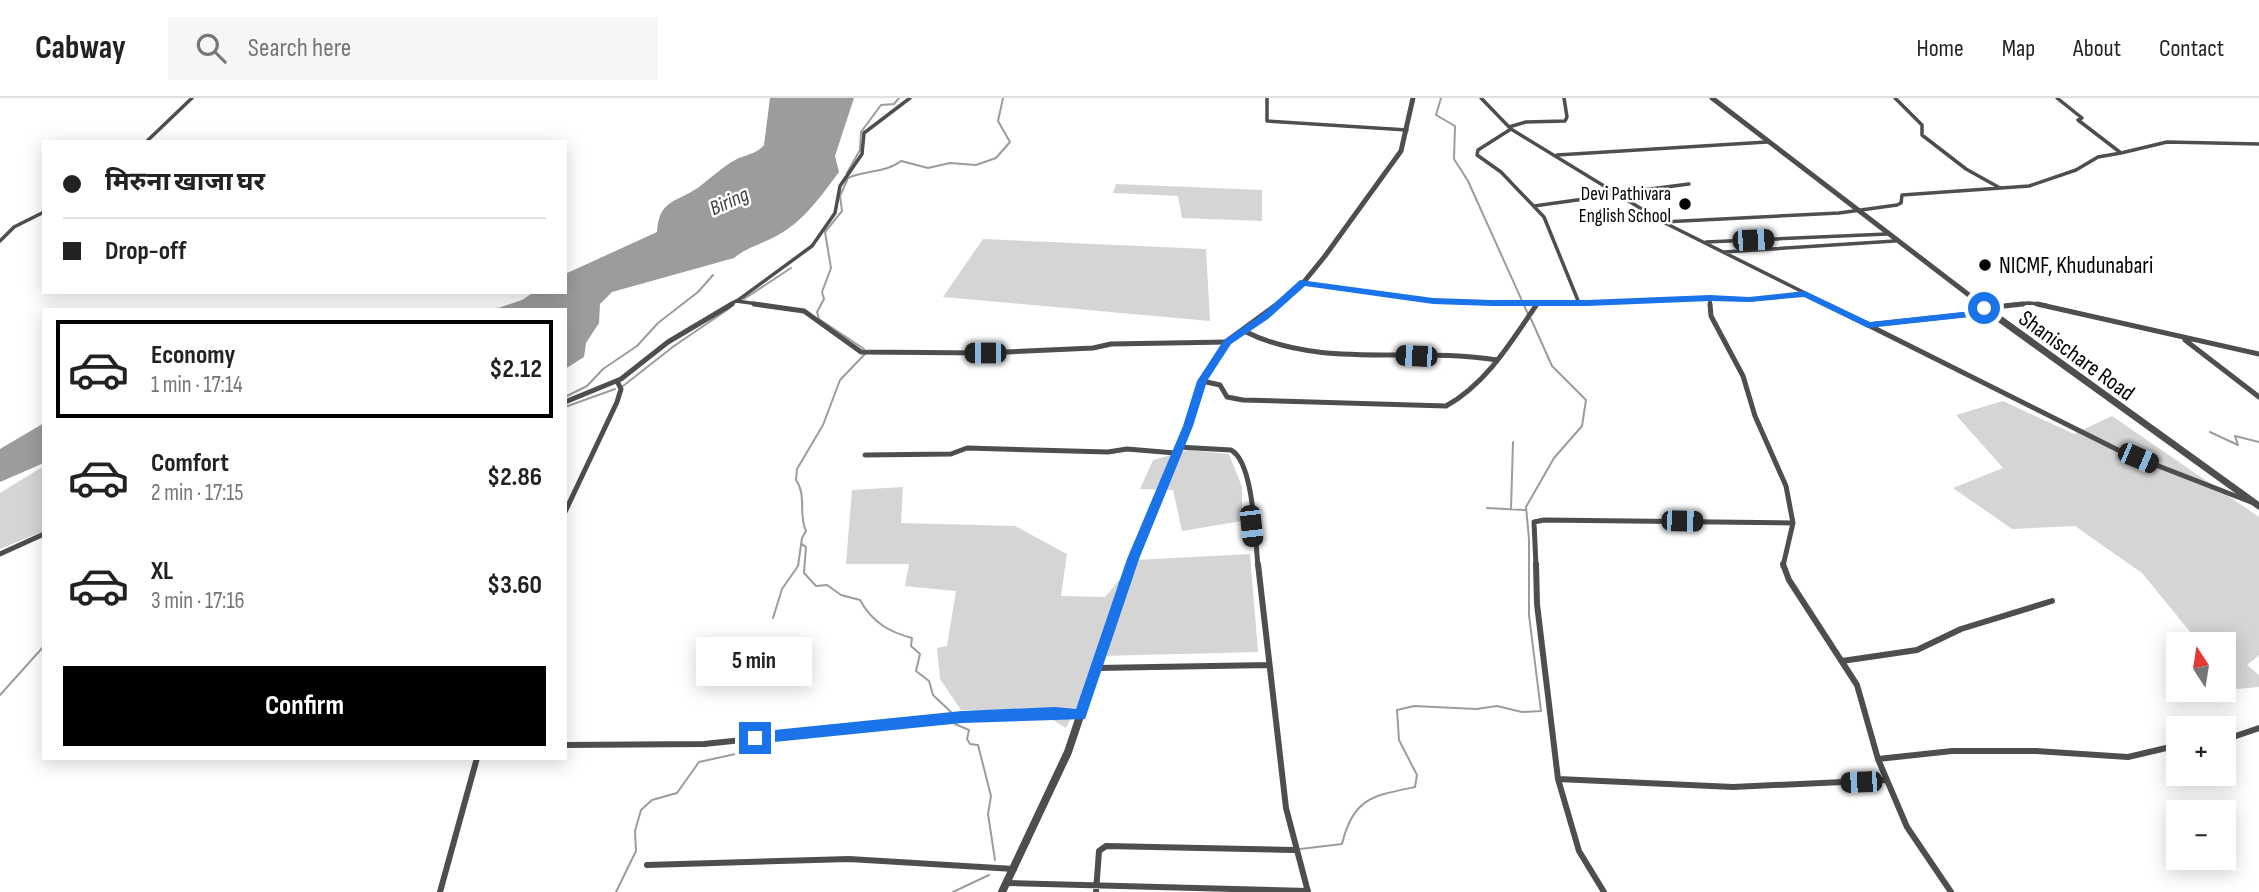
<!DOCTYPE html>
<html lang="en">
<head>
<meta charset="utf-8">
<style>
  body { margin:0; font-family:"Sofia Sans Condensed","Noto Sans Devanagari",sans-serif; background:#f6f6f6; color:#222; height:100vh; display:flex; flex-direction:column; font-size:26px; white-space:nowrap }
  * { box-sizing:border-box; margin:0 }
  p { font-size:23px; color:#767676 }
  .icon { flex:none; width:38px; height:38px; fill:none; stroke:currentColor; stroke-width:2; stroke-linecap:round; stroke-linejoin:round }
  .map { position:relative; flex:1; overflow:hidden }
  .side { position:absolute; left:42px; top:210px; width:525px; height:452px; display:flex; flex-direction:column; background:#fff; border-radius:0px; box-shadow:0 4px 18px #0003 }
  .side>* { flex:none }
  .banner { position:absolute; left:42px; top:42px; width:525px; height:154px; border-radius:0px; box-shadow:0 4px 18px #0003; display:grid; align-content:center; height:154px; padding:0 21px; background:#fff }
  .needle { width:46px; rotate:348deg }
  .buttons { position:absolute; left:2166px; top:534px; display:grid; gap:14px }
  .buttons a { display:grid; place-items:center; width:70px; height:70px; border-radius:0px; background:#fff; box-shadow:0 4px 18px #0003; font-size:35px }
  .end { position:absolute; width:32px; height:32px; margin:-16px; border:9px solid #1a73e8; background:#fff; box-shadow:0 0 0 4px #fff }
  .from { border-radius:50% }
  .bubble { position:absolute; height:49px; border-radius:0px; background:#fff; box-shadow:0 4px 18px #0003; font-size:23px; font-weight:700; line-height:49px; text-align:center }
  .car { position:absolute; width:21px; height:42px; margin:-21px -10px; border-radius:9px; box-shadow:0 0 5px 2px #0007; background:linear-gradient(#222 24%,#8ab4d8 0 40%,#222 0 76%,#8ab4d8 0 86%,#222 0) }
  .banner b { display:flex; align-items:center; gap:24px; height:66px; font-size:26px }
  .banner b+b { border-top:2px solid #e0e0e0 }
  .banner i { width:18px; height:18px; background:#222 }
  ul { padding:12px 0 0; list-style:none }
  li { display:flex; align-items:center; gap:21px; height:98px; margin:0 14px 10px; padding:0 7px; border:4px solid transparent; border-radius:0px }
  li div { flex:1 }
  li b { display:block; font-size:26px }
  li em { font-style:normal; font-weight:700 }
  li.current { border-color:#000 }
  li>.icon { width:63px; height:63px; stroke-width:1.5 }
  .cta { display:flex; gap:14px; margin-top:auto; padding:14px 21px }
  .cta a { flex:1; height:80px; border-radius:0px; background:#000; color:#fff; font-size:28px; font-weight:700; line-height:80px; text-align:center }
  header { display:flex; align-items:center; gap:42px; box-sizing:border-box; height:98px; padding:0 35px; background:#fff; border-bottom:2px solid #e0e0e0 }
  header strong { font-size:33px }
  nav { display:flex; gap:38px; margin-inline-start:auto; font-size:24px }
  .search { width:490px; height:63px; background:#f6f6f6; display:flex; align-items:center; gap:18px; box-sizing:border-box; padding:0 24px; border-radius:0px; color:#767676; font-size:26px }
  .map>svg:first-child { display:block }
</style>
</head>
<body>
<header>
<strong>Cabway</strong>
<div class="search"><svg class="icon" aria-label="search" viewBox="0 0 24 24"><circle cx="10" cy="10" r="6"/><path d="M15 15l6 6"/></svg>Search here</div>
<nav><a>Home</a><a>Map</a><a>About</a><a>Contact</a></nav>
</header>
<div class="map">
<svg width="2259" height="794" viewBox="0 0 2259 794">
  <rect width="100%" height="100%" fill="#fff"/>
  <path fill="#d5d5d5" d="M 1116,86 L 1262,92 L 1262,123 L 1182,120 L 1178,98 L 1113,95 Z
    M 983,141 L 1206,151 L 1210,223 L 943,199 Z
    M 2003,303 L 2074,336 L 2112,318 L 2259,419 L 2259,557 L 2247,567 L 2259,577 L 2259,589 L 2237,591 L 2224,576 L 2224,546 L 2200,546 L 2142,475 L 2075,428 L 2012,431 L 1953,390 L 2003,370 L 1956,317 Z
    M 1189,352 L 1229,356 L 1242,389 L 1242,423 L 1182,433 L 1173,392 L 1140,391 L 1153,362 Z
    M 44,368 L 44,433 L 0,451 L 0,395 Z
    M 903,389 L 901,425 L 1015,428 L 1067,456 L 1061,498 L 1105,499 L 1136,462 L 1250,456 L 1258,554 L 1102,558 L 1066,630 L 1038,613 L 961,612 L 940,581 L 937,550 L 947,548 L 956,493 L 905,488 L 909,466 L 846,466 L 852,392 Z"/>
  <path fill="#9c9c9c" d="M 770,0 L 854,0 L 835,58 L 839,74 C 821,98 804,123 778,137 C 763,146 748,148 734,160 L 612,194 L 600,206 L 599,225 L 586,245 L 584,259 L 565,271 L 565,212 L 492,212 L 522,202 L 534,194 L 565,194 L 565,176 L 657,134 C 659,101 676,105 699,89 C 711,80 721,70 735,62 C 744,57 757,56 764,47 Z
    M 44,325 L 44,365 L 0,384 L 0,351 Z"/>
  <g fill="none" stroke-linecap="round" stroke-linejoin="round">
    <path stroke="#9c9c9c" stroke-width="2" d="M 1441,0 L 1436,17 L 1455,28 L 1454,61 L 1468,83 L 1528,216
      M 847,75 L 860,52 L 861,34 L 881,7 L 894,6 L 899,0
      M 744,201 L 791,170
      M 864,251 L 819,221 L 817,214 L 824,201 L 822,194 L 831,170 L 825,134 L 842,113 L 840,98 L 848,80 C 865,72 886,75 901,63 L 928,70 L 950,65 L 976,67 L 996,60 L 1010,44 L 998,23 L 1003,0
      M 623,288 L 674,248 L 730,210
      M 565,299 L 587,288 L 603,271 L 637,248 L 658,225 L 698,194 L 713,177
      M 565,309 L 615,291
      M 2210,334 L 2238,347 L 2235,338 L 2259,344
      M 1487,410 L 1525,412
      M 1511,411 L 1513,344
      M 802,446 L 806,449 L 804,475 L 816,488 L 827,487 L 841,497 L 860,502 C 872,524 889,534 912,540 L 911,548 L 920,556 L 916,573 L 929,583 L 933,597 L 952,615 L 955,626 L 969,632 L 967,641 L 970,646 L 978,647 L 991,698 L 988,716 L 995,762
      M 773,520 L 782,491 L 798,468 L 802,440 L 806,433 C 798,417 807,397 796,382 L 797,371 L 823,327 L 840,282 L 865,256
      M 0,597 L 44,548
      M 1300,751 L 1342,746 C 1353,700 1372,698 1415,689 L 1417,677 L 1399,642 L 1397,612 L 1414,608 L 1476,611 L 1497,608 L 1522,614 L 1541,613 L 1529,517 L 1529,441 L 1526,409 L 1554,360 L 1582,328 L 1586,302 L 1552,268 L 1531,221
      M 616,794 L 636,753 L 635,733 L 641,712 L 652,702 L 677,695 L 699,664 L 767,649
      M 953,794 L 989,777"/>
    <path stroke="#4e4e4e" stroke-width="3.5" d="M 1267,0 L 1267,23 L 1407,32
      M 1481,0 L 1511,31 L 1663,124 L 1829,207
      M 1895,0 L 1922,27 L 1922,37 L 1966,71 L 2000,90
      M 2057,0 L 2082,20 L 2078,22 L 2121,55 L 2167,44 L 2259,46
      M 1509,29 L 1526,24 L 1565,23 L 1567,19 L 1564,0
      M 1511,31 L 1478,52 L 1477,57 L 1501,74 L 1544,119 L 1579,205
      M 146,44 L 192,0
      M 1557,57 L 1767,44
      M 1619,95 L 1689,86
      M 1534,108 L 1620,96
      M 1663,124 L 1839,115 L 1897,107 L 1901,105 L 1902,97 L 2029,88 L 2076,72 L 2098,59 L 2121,55
      M 0,143 L 14,129 L 44,114
      M 1706,144 L 1887,136
      M 1724,154 L 1895,143
      M 1303,185 L 1433,203 L 1492,205 L 1587,205 L 1710,200 L 1749,202 L 1805,196
      M 1710,200 L 1710,207
      M 737,203 L 812,148 L 835,115 L 840,88 L 862,56 L 864,35 L 910,0
      M 729,207 L 736,203 L 766,207
      M 1535,207 L 1537,205
      M 2007,207 L 2029,205 L 2046,207"/>
    <path stroke="#4e4e4e" stroke-width="5" d="M 754,206 L 804,213 L 861,254 L 984,255 L 1093,250 L 1111,246 L 1227,244
      M 1710,206 L 1711,218 L 1743,278 L 1755,318 L 1786,388 L 1793,425 L 1783,468
      M 1826,206 L 1868,227
      M 2037,206 L 2259,256
      M 1985,210 L 2023,206
      M 1989,214 L 1868,227 L 2120,353 L 2251,404
      M 1244,233 C 1321,272 1414,248 1497,262
      M 2185,242 L 2259,299
      M 1202,283 L 1220,287 L 1227,299 L 1243,302 L 1446,308 C 1487,285 1511,244 1537,206
      M 565,304 L 621,281 L 668,244 L 732,206
      M 1178,349 L 1231,352 C 1254,364 1255,442 1258,468
      M 865,357 L 951,356 L 967,350 L 1108,354 L 1127,351 L 1175,355
      M 565,414 L 617,304 L 621,291 L 617,283
      M 0,456 L 44,436
      M 1536,468 L 1534,424 L 1544,422 L 1793,425"/>
    <path stroke="#4e4e4e" stroke-width="6" d="M 1258,466 L 1286,710 L 1308,794
      M 1536,466 L 1537,506 L 1558,681 L 1579,753 L 1604,794
      M 1783,466 L 1789,482 L 1857,587 L 1878,661 L 1907,729 L 1951,794
      M 1842,563 L 1917,552 L 1961,531 L 2052,503
      M 1097,570 L 1269,567
      M 2224,642 L 2259,630
      M 565,647 L 704,646 L 962,619 L 1055,614 L 1081,617
      M 1878,661 L 1952,653 L 2036,653 L 2128,659 L 2179,647
      M 1558,681 L 1733,689 L 1887,682
      M 647,767 L 849,761 L 1014,771
      M 1008,785 L 1308,793
      M 440,794 L 477,660
      M 1096,794 L 1099,753 L 1106,748 L 1295,752"/>
    <path stroke="#4e4e4e" stroke-width="5" d="M 1712,0 L 1982,207
      M 1277,207 L 1303,185 L 1325,158 L 1401,53 L 1413,0"/>
    <path stroke="#4e4e4e" stroke-width="7" d="M 1979,206 L 2259,408
      M 1131,468 L 1188,328 L 1202,283 L 1227,244 L 1279,206"/>
    <path stroke="#4e4e4e" stroke-width="8" d="M 1002,794 L 1068,654 L 1131,466"/>
  </g>
  <path fill="#1a73e8" d="M 1300,182 L 1433,200 L 1492,202 L 1587,202 L 1710,197 L 1749,199 L 1805,193 L 1870,224 L 1981,212 L 1981,208 L 1984,207 L 1994,214 L 1989,217 L 1868,230 L 1804,199 L 1749,204 L 1710,203 L 1587,208 L 1492,208 L 1433,206 L 1305,188 L 1268,221 L 1231,246 L 1207,283 L 1193,328 L 1139,461 L 1085,621 L 962,625 L 755,646 L 750,644 L 750,636 L 755,634 L 962,613 L 1055,609 L 1076,611 L 1127,461 L 1183,328 L 1197,283 L 1224,242 L 1261,217 Z"/>
  <g fill="#000" stroke="#fff" stroke-width="2.5">
    <circle cx="1685" cy="106" r="7"/>
    <circle cx="1985" cy="167" r="7"/>
  </g>
  <g text-anchor="middle" stroke-width="5" stroke-linejoin="round" paint-order="stroke">
    <g font-size="19" fill="#000" stroke="#fff" text-anchor="end">
      <text x="1671" y="102">Devi Pathivara<tspan x="1671" dy="22">English School</tspan></text>
    </g>
    <g font-size="21" font-style="italic" fill="#3d3d3d" stroke="#fff">
      <text transform="translate(729 103) rotate(-24)" y="7">Biring</text>
    </g>
    <g font-size="23" fill="#000" stroke="#fff" text-anchor="start">
      <text x="1999" y="175">NICMF, Khudunabari</text>
    </g>
    <g font-size="23" fill="#000" stroke="#fff">
      <text transform="translate(2077 257) rotate(36)" y="8">Shanischare Road</text>
    </g>
  </g>
</svg>
<div class="buttons">
<a><svg class="needle" viewBox="-14 -14 28 28"><path d="M0-13l5 13h-10z" fill="#e53935"/><path d="M0 13l5-13h-10z" fill="#767676"/></svg></a>
<a>+</a>
<a>−</a>
</div>
<i class="end from" style="left:1984px;top:210px"></i>
<i class="end" style="left:755px;top:640px"></i>
<div class="bubble" style="left:696px;top:539px;width:116px">5 min</div>
<i class="car" style="left:1753px;top:142px;rotate:88deg"></i>
<i class="car" style="left:985px;top:255px;rotate:270deg"></i>
<i class="car" style="left:1416px;top:258px;rotate:272deg"></i>
<i class="car" style="left:2138px;top:360px;rotate:113deg"></i>
<i class="car" style="left:1682px;top:423px;rotate:91deg"></i>
<i class="car" style="left:1251px;top:428px;rotate:174deg"></i>
<i class="car" style="left:1861px;top:684px;rotate:268deg"></i>
<div class="banner">
<b><i class="from"></i>मिरुना खाजा घर</b>
<b><i></i>Drop-off</b>
</div>
<section class="side">
<ul>
<li class="current"><svg class="icon" aria-label="car" viewBox="0 0 24 24"><path d="M5 17H2v-5l4-1 3-4h7l3 4 3 1v5h-3M9 17h6M6 11h13"/><circle cx="7" cy="17" r="2"/><circle cx="17" cy="17" r="2"/></svg><div><b>Economy</b><p>1 min · 17:14</p></div><em>$2.12</em></li>
<li><svg class="icon" aria-label="car" viewBox="0 0 24 24"><path d="M5 17H2v-5l4-1 3-4h7l3 4 3 1v5h-3M9 17h6M6 11h13"/><circle cx="7" cy="17" r="2"/><circle cx="17" cy="17" r="2"/></svg><div><b>Comfort</b><p>2 min · 17:15</p></div><em>$2.86</em></li>
<li><svg class="icon" aria-label="car" viewBox="0 0 24 24"><path d="M5 17H2v-5l4-1 3-4h7l3 4 3 1v5h-3M9 17h6M6 11h13"/><circle cx="7" cy="17" r="2"/><circle cx="17" cy="17" r="2"/></svg><div><b>XL</b><p>3 min · 17:16</p></div><em>$3.60</em></li>
</ul>
<div class="cta"><a>Confirm</a></div>
</section>
</div>
</body>
</html>
